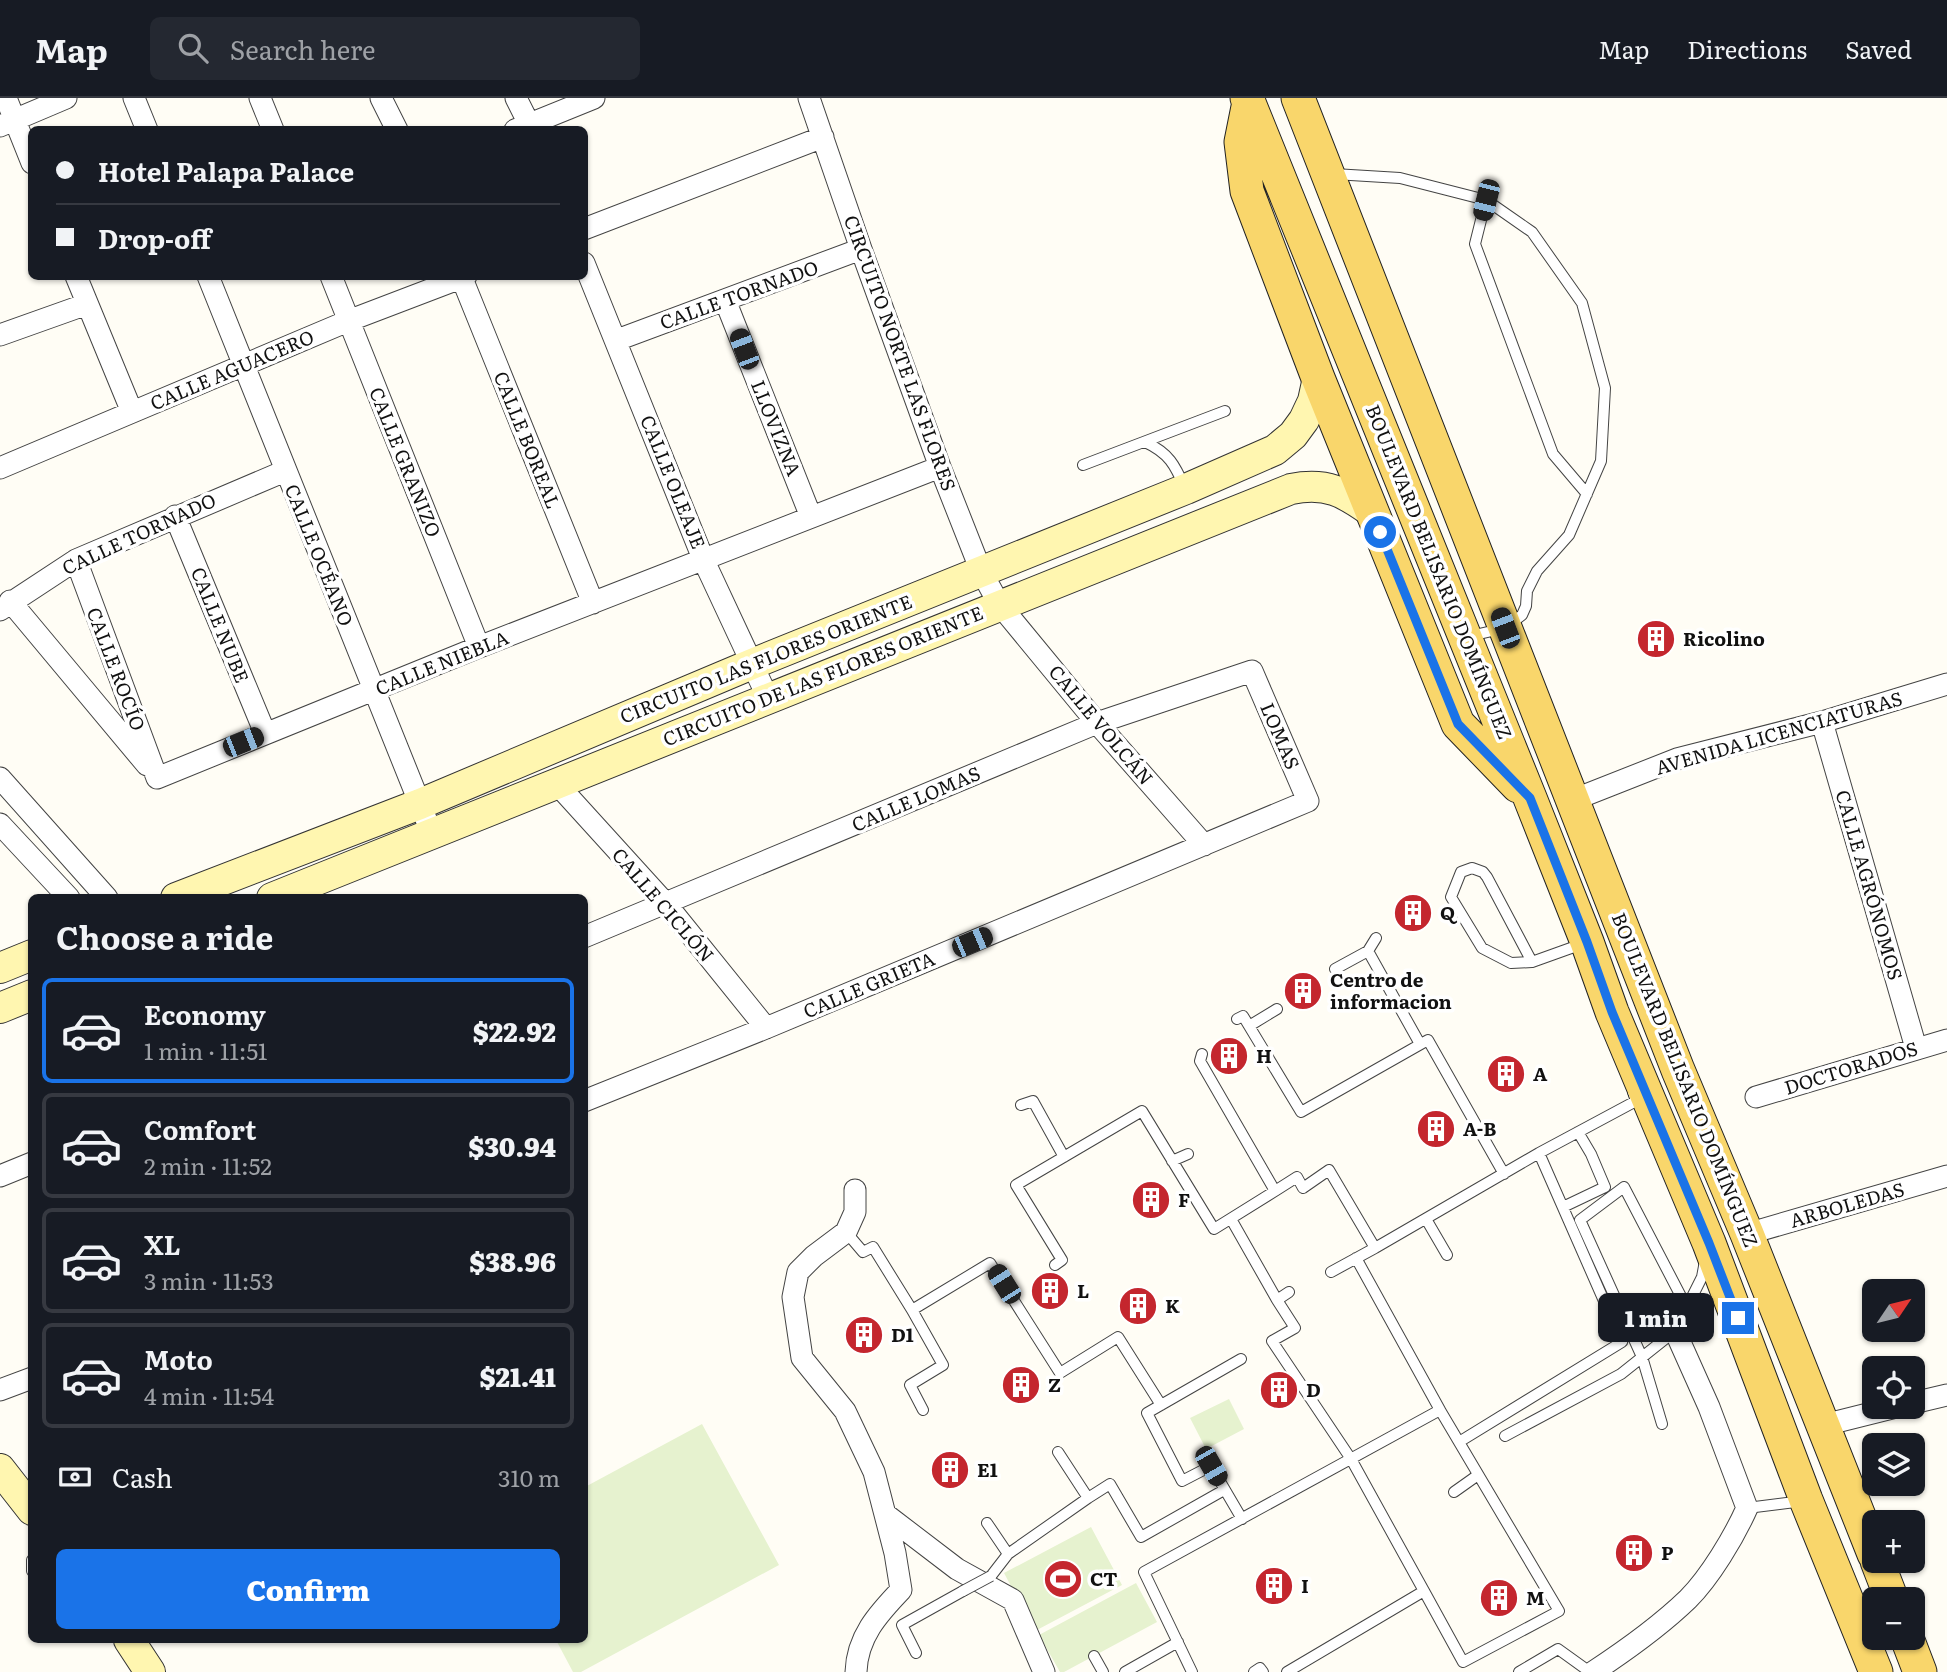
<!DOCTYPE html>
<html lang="en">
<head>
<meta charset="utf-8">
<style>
  body { margin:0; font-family:Literata,serif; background:#242831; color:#f1f3f6; height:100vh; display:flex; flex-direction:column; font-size:26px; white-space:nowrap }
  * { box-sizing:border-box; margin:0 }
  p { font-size:23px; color:#9ea1a6 }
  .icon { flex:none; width:38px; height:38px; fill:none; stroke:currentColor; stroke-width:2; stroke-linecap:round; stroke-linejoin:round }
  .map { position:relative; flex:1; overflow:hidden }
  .side { position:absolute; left:28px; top:796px; width:560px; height:749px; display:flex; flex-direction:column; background:#171b24; border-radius:10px; box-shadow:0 2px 5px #0004 }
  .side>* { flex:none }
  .top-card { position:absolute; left:28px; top:28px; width:560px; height:154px; border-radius:10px; box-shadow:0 2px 5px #0004; display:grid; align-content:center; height:154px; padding:0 28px; background:#171b24 }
  .needle { width:46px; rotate:55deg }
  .tools { position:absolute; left:1862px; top:1181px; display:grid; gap:14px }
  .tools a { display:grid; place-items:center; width:63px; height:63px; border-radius:10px; background:#171b24; box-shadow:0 2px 5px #0004; font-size:35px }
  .end { position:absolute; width:32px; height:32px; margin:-16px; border:9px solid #1a73e8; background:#fff; box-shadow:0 0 0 4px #fff }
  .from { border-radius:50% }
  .bubble { position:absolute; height:49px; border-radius:10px; background:#171b24; box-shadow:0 2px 5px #0004; font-size:23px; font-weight:800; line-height:49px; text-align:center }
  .car { position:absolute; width:21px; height:42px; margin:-21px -10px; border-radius:9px; box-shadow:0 0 5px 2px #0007; background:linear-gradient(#222 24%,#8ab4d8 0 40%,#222 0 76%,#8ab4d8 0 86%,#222 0) }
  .top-card b { display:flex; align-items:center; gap:24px; height:66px; font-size:26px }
  .top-card b+b { border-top:2px solid #363941 }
  .top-card i { width:18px; height:18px; background:#f1f3f6 }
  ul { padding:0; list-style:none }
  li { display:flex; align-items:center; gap:21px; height:105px; margin:0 14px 10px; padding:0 14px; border:4px solid #363941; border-radius:10px }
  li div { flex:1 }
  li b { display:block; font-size:26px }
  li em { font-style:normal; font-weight:800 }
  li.current { border-color:#1a73e8 }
  li>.icon { width:63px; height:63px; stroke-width:1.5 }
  h2 { padding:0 28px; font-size:32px; line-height:84px }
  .pay { display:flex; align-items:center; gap:18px; height:77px; padding:0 28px; font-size:26px }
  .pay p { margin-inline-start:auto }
  .primary-button { display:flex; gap:14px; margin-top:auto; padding:14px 28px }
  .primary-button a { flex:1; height:80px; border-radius:10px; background:#1a73e8; color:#fff; font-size:28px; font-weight:800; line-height:80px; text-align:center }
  header { display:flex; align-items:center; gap:42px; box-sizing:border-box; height:98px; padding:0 35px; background:#171b24; border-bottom:2px solid #363941 }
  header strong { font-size:33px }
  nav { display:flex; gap:38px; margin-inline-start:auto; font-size:24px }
  .search { width:490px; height:63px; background:#242831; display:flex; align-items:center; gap:18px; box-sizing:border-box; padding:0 24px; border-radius:10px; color:#9ea1a6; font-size:26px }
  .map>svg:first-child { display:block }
</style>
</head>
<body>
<header>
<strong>Map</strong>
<div class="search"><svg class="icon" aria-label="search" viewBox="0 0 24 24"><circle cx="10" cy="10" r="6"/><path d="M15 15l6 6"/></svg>Search here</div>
<nav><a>Map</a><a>Directions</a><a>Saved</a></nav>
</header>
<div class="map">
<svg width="1947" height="1574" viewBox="0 0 1947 1574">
  <rect width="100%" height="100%" fill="#fffdf5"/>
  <path fill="#e6f2cf" d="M 1229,1301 L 1244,1331 L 1206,1351 L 1190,1320 Z
    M 702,1326 L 779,1467 L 581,1574 L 573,1574 L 556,1542 L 584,1542 L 585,1389 Z
    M 1091,1429 L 1122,1487 L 1035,1533 L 1004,1475 Z
    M 1136,1485 L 1157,1524 L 1064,1574 L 1060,1574 L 1039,1537 Z"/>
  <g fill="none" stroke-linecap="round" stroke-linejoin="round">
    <g stroke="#444" stroke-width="12">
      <path id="service" d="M 1334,76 L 1400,80 L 1486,102 L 1532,134 L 1582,205 L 1605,290 L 1601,363 L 1569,437 L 1537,473 L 1527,493 L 1526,508 L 1522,517 L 1505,530 L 1479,536 L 1469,533
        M 1486,102 L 1475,146 L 1553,356 L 1587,396
        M 1145,344 C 1169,355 1175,367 1185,390
        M 1083,367 L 1225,313
        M 1368,853 L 1376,840
        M 1532,864 L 1487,779 L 1483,774 L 1472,770 L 1461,774 L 1451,799 L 1482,850 L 1511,865 L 1532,864 L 1585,845
        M 1335,871 L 1368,853 L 1420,946
        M 1237,921 L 1243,918 L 1301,1014 L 1428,942 L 1504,1076
        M 1249,928 L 1277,911
        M 1202,956 L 1200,963 L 1275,1093 L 1297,1079 L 1303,1090 L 1329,1072 L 1375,1150 L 1331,1174
        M 1021,1007 L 1033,1003 L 1064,1059
        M 1172,1063 L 1188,1056
        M 1563,1109 L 1605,1089 L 1591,1056 L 1578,1034
        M 1231,1121 L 1277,1202 L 1289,1194
        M 1426,1121 L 1447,1157
        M 846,1134 L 863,1154 L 873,1149 L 912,1212 L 990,1165 L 1060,1275 L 1118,1239 L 1161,1307
        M 1375,1150 L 1539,1055 L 1636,1003 L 1633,994
        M 1055,1167 L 1062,1162 L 1016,1087 L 1142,1013 L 1214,1131 L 1275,1093
        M 1277,1202 L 1295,1230 L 1272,1243 L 1351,1361 L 1424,1493 L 1287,1574
        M 912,1212 L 943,1267 L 910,1287 L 923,1312
        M 1241,1261 L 1147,1315 L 1182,1383 L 1211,1368 L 1242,1421
        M 1662,1326 L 1642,1259 L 1580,1122 L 1624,1089 L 1686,1208
        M 1505,1338 L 1621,1276 L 1675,1233 L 1702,1179 L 1705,1163
        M 1459,1344 L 1622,1244 L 1539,1055
        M 1058,1354 L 1088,1400 L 1110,1386 L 1141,1439 L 1224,1392
        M 1454,1394 L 1478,1377
        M 1747,1410 L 1803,1403
        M 987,1425 L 1008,1456 L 1088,1400
        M 32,1462 L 32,1473
        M 991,1478 L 1008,1456
        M 1424,1493 L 1463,1564 L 1559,1513 L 1440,1312
        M 916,1555 L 902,1527 L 963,1493
        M 1094,1558 L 1103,1574
        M 1125,1574 L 1178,1544
        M 1192,1574 L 1144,1474 L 1440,1312 L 1356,1160
        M 1254,1574 L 1260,1570 L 1263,1574
        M 1519,1574 L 1558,1551 L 1590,1574"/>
    </g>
    <g stroke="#444" stroke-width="23">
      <path id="minor" d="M 6,0 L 32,65
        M 134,0 L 147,32
        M 260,0 L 273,32
        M 381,0 L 397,32
        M 516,0 L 529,26
        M 809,0 L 861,151 L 940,369 L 981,473 L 999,506 L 1097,625 L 1204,747
        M 0,28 L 66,0
        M 515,32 L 594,0
        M 584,131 L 823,39
        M 584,165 L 704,463 L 768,600
        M 76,178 L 132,314
        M 208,178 L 432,736
        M 331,178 L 479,549
        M 461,178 L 593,505
        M 725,202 L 811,419
        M 0,237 L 87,206
        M 617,242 L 861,151
        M 0,370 L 348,223 L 466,178
        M 175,418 L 265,635
        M 76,462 L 157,680
        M 10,503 L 147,667
        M 0,512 L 76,462 L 285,373
        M 1822,624 L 1916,950
        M 0,680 L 107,800
        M 157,680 L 479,549 L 940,369
        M 557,686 L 666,806 L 766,930
        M 1573,702 L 1677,661 L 1822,624 L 1947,586
        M 0,726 L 69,800
        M 584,839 L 1097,625 L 1252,573 L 1308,703 L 766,930 L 584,1003
        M 1756,999 L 1947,942
        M 0,1078 L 32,1065
        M 855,1092 L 855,1114 L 846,1134 L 814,1158 L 798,1174 L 793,1199 L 802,1260 L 845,1313 L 874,1374 L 895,1455 L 901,1492 C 878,1516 857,1539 856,1574
        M 1747,1136 L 1947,1078
        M 0,1292 L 32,1280
        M 1913,1305 L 1947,1297
        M 1824,1327 L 1896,1309
        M 885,1416 L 957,1471 L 1013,1502 L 1044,1574
        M 1593,1574 C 1625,1553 1660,1528 1688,1501 C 1710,1479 1734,1439 1747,1410 L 1709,1309 L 1675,1233"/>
    </g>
    <g stroke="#333" stroke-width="32">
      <path id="secondary" d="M 176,800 L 420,706 L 752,566 L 1186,391 L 1275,352 L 1293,337 L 1304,322 L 1313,303 L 1318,280
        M 272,800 L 1291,391 C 1327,384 1344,394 1372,414
        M 0,870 L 32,857
        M 0,910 L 32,897
        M 0,1371 L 32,1412
        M 129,1542 L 150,1574"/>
    </g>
    <g stroke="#222" stroke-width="35">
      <path id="primary" d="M 1247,0 L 1530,700 L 1587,844 L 1612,914 L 1709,1145 L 1806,1402 L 1876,1574
        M 1298,0 L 1678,972 L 1747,1136 L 1874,1456
        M 1249,4 L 1241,44 L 1247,93 L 1318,280 L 1458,626 L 1518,688
        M 1877,1463 L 1892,1502
        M 1907,1540 L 1920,1574"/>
    </g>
    <use href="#service" stroke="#fff" stroke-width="10"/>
    <use href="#minor" stroke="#fff" stroke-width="21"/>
    <use href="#secondary" stroke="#fff6b0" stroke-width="30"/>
    <use href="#primary" stroke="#f9d66b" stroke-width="33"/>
    <g stroke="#444" stroke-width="12" stroke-linecap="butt">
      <path id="service-bridge" d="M 963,1493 L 991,1478"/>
    </g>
    <use href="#service-bridge" stroke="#fff" stroke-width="10"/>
  </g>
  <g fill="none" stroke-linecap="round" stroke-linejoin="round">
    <path stroke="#1a73e8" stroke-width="9" d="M 1380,434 L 1458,626 L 1530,700 L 1587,844 L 1612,914 L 1709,1145 L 1738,1220"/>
  </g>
  <defs>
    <g id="building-disc" transform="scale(2.0125)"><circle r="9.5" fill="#c4262e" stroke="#fff"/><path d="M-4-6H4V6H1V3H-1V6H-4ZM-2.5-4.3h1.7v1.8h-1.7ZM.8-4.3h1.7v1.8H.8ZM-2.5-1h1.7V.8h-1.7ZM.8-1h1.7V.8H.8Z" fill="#fff"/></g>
    <g id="stadium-disc" transform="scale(2.0125)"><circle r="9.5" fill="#c4262e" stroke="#fff"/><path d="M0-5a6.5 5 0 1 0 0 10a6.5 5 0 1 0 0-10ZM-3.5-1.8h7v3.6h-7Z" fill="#fff"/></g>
  </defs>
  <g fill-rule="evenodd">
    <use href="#building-disc" x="1656" y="541"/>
    <use href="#building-disc" x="1413" y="815"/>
    <use href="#building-disc" x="1303" y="893"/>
    <use href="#building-disc" x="1229" y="958"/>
    <use href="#building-disc" x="1506" y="976"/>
    <use href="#building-disc" x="1436" y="1031"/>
    <use href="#building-disc" x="1151" y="1102"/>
    <use href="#building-disc" x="1050" y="1193"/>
    <use href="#building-disc" x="1138" y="1208"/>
    <use href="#building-disc" x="864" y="1237"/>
    <use href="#building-disc" x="1021" y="1287"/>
    <use href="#building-disc" x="1279" y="1292"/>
    <use href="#building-disc" x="950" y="1372"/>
    <use href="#building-disc" x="1634" y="1455"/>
    <use href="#stadium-disc" x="1063" y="1481"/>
    <use href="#building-disc" x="1274" y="1488"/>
    <use href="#building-disc" x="1499" y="1500"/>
  </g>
  <g text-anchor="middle" stroke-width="7" stroke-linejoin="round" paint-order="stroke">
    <g font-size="19" fill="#111" stroke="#fff">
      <text transform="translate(739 197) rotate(-20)" y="7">CALLE TORNADO</text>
      <text transform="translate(900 255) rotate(70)" y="7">CIRCUITO NORTE LAS FLORES</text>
      <text transform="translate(232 272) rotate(-23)" y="7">CALLE AGUACERO</text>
      <text transform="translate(776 330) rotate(68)" y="7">LLOVIZNA</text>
      <text transform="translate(527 342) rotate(68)" y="7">CALLE BOREAL</text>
      <text transform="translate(405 364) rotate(68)" y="7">CALLE GRANIZO</text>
      <text transform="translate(673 384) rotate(68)" y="7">CALLE OLEAJE</text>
      <text transform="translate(139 436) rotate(-25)" y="7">CALLE TORNADO</text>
      <text transform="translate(319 457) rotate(68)" y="7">CALLE OCÉANO</text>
      <text transform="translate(1439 474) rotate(68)" y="7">BOULEVARD BELISARIO DOMÍNGUEZ</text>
      <text transform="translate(220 527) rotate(68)" y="7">CALLE NUBE</text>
      <text transform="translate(766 561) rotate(-22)" y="7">CIRCUITO LAS FLORES ORIENTE</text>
      <text transform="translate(442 565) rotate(-22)" y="7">CALLE NIEBLA</text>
      <text transform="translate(116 571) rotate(69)" y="7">CALLE ROCÍO</text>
      <text transform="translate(823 578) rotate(-22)" y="7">CIRCUITO DE LAS FLORES ORIENTE</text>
      <text transform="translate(1101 627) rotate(50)" y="7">CALLE VOLCÁN</text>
      <text transform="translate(1779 635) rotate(-16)" y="7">AVENIDA LICENCIATURAS</text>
      <text transform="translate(1280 638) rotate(67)" y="7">LOMAS</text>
      <text transform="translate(916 701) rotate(-23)" y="7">CALLE LOMAS</text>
      <text transform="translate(1869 787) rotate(74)" y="7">CALLE AGRÓNOMOS</text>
      <text transform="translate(663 807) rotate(49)" y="7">CALLE CICLÓN</text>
      <text transform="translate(869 887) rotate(-23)" y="7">CALLE GRIETA</text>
      <text transform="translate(1851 970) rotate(-17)" y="7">DOCTORADOS</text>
      <text transform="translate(1685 982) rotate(68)" y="7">BOULEVARD BELISARIO DOMÍNGUEZ</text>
      <text transform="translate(1847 1107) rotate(-16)" y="7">ARBOLEDAS</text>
    </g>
    <g font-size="19" font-weight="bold" fill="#111" stroke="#fff" text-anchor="start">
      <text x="1683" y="548">Ricolino</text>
      <text x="1440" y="822">Q</text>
      <text x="1330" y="889">Centro de<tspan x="1330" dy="22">informacion</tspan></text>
      <text x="1256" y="965">H</text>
      <text x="1533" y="983">A</text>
      <text x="1463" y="1038">A-B</text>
      <text x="1178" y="1109">F</text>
      <text x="1077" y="1200">L</text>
      <text x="1165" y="1215">K</text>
      <text x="891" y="1244">D1</text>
      <text x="1048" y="1294">Z</text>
      <text x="1306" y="1299">D</text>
      <text x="977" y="1379">E1</text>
      <text x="1661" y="1462">P</text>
      <text x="1090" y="1488">CT</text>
      <text x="1301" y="1495">I</text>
      <text x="1526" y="1507">M</text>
    </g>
  </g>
</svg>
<div class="tools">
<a><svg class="needle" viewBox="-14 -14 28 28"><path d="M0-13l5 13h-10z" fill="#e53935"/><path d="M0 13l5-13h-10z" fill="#9ea1a6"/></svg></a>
<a><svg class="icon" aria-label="locate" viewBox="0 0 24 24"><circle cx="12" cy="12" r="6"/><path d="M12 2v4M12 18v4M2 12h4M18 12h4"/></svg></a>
<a><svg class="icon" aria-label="layers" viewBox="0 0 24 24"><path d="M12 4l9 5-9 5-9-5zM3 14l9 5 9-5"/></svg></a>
<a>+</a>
<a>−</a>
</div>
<i class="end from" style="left:1380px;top:434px"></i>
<i class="end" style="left:1738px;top:1220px"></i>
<div class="bubble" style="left:1598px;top:1195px;width:116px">1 min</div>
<i class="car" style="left:1486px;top:102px;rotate:194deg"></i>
<i class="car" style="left:744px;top:251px;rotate:339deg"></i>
<i class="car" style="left:1505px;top:530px;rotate:339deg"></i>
<i class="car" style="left:243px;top:644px;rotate:68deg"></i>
<i class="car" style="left:972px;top:844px;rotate:67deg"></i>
<i class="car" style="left:1004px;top:1186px;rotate:328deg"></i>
<i class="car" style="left:1211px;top:1368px;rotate:150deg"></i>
<div class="top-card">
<b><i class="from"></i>Hotel Palapa Palace</b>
<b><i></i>Drop-off</b>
</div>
<section class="side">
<h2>Choose a ride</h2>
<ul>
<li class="current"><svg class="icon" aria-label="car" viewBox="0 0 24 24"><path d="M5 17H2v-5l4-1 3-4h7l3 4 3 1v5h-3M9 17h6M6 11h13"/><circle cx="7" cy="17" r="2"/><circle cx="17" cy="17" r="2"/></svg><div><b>Economy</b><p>1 min · 11:51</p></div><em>$22.92</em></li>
<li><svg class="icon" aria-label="car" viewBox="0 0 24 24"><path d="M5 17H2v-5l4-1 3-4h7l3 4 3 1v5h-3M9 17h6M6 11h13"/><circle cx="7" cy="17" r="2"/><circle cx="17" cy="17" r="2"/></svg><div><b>Comfort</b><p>2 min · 11:52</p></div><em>$30.94</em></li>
<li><svg class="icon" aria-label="car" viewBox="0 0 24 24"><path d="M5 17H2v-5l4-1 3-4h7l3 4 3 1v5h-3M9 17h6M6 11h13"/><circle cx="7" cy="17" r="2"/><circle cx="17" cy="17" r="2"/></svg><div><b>XL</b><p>3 min · 11:53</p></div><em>$38.96</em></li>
<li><svg class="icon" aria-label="car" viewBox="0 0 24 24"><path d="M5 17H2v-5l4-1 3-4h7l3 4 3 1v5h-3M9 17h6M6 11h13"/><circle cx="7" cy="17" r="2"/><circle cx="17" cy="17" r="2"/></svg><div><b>Moto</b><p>4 min · 11:54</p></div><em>$21.41</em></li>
</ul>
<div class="pay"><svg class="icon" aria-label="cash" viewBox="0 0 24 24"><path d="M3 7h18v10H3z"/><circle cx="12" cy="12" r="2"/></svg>Cash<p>310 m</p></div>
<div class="primary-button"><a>Confirm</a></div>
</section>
</div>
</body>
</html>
